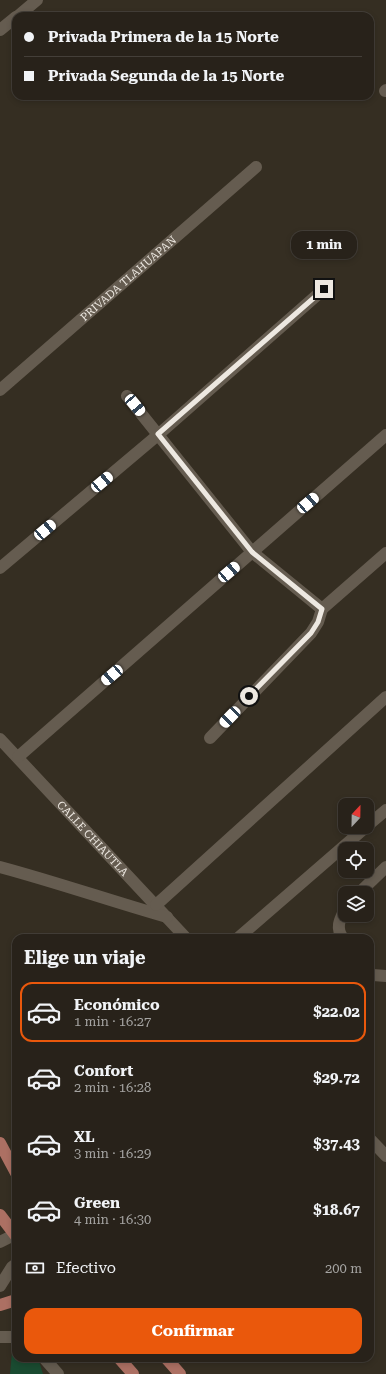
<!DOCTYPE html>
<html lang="es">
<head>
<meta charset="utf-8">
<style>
  body { margin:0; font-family:"Roboto Serif",serif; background:#302a23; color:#f1f3f6; height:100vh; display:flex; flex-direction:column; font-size:15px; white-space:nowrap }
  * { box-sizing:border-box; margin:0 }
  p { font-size:13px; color:#a5a4a2 }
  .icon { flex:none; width:22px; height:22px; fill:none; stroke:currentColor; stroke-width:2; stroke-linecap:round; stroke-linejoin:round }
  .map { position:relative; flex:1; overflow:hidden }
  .sheet { position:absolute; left:12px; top:934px; width:362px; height:428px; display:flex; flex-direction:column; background:#28221a; border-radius:12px; box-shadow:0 2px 6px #0003,0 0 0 1px #443f39 }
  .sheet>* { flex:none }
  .top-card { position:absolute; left:12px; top:12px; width:362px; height:88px; border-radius:12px; box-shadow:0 2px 6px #0003,0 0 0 1px #443f39; display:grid; align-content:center; height:88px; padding:0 12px; background:#28221a }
  .needle { width:26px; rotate:22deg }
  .controls { position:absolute; left:338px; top:798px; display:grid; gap:8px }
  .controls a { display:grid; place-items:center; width:36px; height:36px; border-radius:8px; background:#28221a; box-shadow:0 2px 6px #0003,0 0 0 1px #443f39; font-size:20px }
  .end { position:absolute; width:18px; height:18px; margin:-9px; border:5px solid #ede8e1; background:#111; box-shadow:0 0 0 2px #111 }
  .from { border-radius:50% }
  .bubble { position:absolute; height:28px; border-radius:12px; background:#28221a; box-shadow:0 2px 6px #0003,0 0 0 1px #443f39; font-size:13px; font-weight:700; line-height:28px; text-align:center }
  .car { position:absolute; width:12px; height:24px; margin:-12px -6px; border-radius:5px; box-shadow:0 0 3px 1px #0007; background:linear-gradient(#fff 24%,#345 0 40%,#fff 0 76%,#345 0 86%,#fff 0) }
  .top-card b { display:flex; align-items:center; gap:14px; height:38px; font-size:15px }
  .top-card b+b { border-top:1px solid #443f39 }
  .top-card i { width:10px; height:10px; background:#f1f3f6 }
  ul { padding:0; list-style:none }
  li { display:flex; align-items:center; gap:12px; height:60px; margin:0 8px 6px; padding:0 4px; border:2px solid transparent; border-radius:12px }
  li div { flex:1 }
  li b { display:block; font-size:15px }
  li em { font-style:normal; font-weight:700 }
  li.selected { border-color:#ea580c }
  li>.icon { width:36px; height:36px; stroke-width:1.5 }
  h2 { padding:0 12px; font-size:18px; line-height:48px }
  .pay { display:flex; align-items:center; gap:10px; height:44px; padding:0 12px; font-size:15px }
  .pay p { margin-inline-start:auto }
  .primary-button { display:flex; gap:8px; margin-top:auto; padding:8px 12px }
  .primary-button a { flex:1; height:46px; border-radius:12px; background:#ea580c; color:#fff; font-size:16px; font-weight:700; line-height:46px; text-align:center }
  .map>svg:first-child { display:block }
</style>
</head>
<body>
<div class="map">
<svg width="386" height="1374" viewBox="0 0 386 1374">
  <rect width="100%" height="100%" fill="#352e22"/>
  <path fill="#1a4b31" d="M 12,1352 L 16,1352 L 16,1358 L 38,1358 L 43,1374 L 10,1374 Z"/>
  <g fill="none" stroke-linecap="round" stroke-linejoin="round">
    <g stroke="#655c50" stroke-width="12">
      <path d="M 18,16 L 37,0"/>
      <path d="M 0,30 L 16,17"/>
      <path d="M 385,91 L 386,90"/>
      <path id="s1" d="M 0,390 L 256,167"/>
      <path d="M 127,396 L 252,552 L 322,609 L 318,622 L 311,633 L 210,738"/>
      <path d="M 0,568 L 159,434 L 324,289"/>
      <path d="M 322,609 L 386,553"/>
      <path id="s2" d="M 0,739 L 186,938"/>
      <path d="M 18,757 L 386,435"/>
      <path d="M 367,826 L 386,810"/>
      <path d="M 0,867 C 56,882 111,901 167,917"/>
      <path d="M 359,893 L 386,867"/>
      <path d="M 156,905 L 386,697"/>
      <path d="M 238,938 L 366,827"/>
      <path d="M 343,938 C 335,928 340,919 345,909"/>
      <path d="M 373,975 L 386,976"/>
      <path d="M 370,1139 L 386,1156"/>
      <path d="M 0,1242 L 16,1234"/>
      <path d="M 0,1286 L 12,1267 L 16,1264"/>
      <path d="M 0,1337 L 16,1337"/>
      <path d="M 44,1358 L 58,1374"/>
    </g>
    <path stroke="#ac7063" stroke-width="12" d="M 0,1143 L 16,1173
      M 0,1215 L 16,1236
      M 0,1305 L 16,1300
      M 119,1358 L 133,1374
      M 166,1358 L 180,1374"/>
  </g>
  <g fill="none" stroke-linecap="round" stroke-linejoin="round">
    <path stroke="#ede8e1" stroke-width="5" d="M 249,696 L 311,633 L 318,622 L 322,609 L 252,552 L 158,434 L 324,289"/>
  </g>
  <g text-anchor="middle" stroke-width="3" stroke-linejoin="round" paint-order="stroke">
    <g font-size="11" fill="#ede8e1" stroke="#352e22">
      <text dy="4" stroke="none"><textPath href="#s1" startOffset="170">PRIVADA TLAHUAPAN</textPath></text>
      <text dy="4" stroke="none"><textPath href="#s2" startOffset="136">CALLE CHIAUTLA</textPath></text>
    </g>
  </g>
</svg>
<div class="controls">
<a><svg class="needle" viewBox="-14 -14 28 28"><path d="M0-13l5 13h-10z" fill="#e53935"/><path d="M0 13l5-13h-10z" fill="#a5a4a2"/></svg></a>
<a><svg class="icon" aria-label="locate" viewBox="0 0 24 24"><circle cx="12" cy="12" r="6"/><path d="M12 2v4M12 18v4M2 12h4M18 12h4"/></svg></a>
<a><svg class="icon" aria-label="layers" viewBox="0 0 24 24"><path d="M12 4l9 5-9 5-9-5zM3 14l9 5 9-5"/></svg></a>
</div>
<i class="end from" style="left:249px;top:696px"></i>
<i class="end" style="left:324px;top:289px"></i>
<div class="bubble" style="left:291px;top:231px;width:66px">1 min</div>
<i class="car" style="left:135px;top:405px;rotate:140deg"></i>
<i class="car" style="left:102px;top:482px;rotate:50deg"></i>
<i class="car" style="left:308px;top:503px;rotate:49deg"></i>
<i class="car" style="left:45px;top:530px;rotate:50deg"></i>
<i class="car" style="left:229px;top:572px;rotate:49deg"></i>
<i class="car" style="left:112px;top:675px;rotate:229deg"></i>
<i class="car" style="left:230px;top:717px;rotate:224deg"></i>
<div class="top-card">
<b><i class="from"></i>Privada Primera de la 15 Norte</b>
<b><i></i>Privada Segunda de la 15 Norte</b>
</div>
<section class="sheet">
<h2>Elige un viaje</h2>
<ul>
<li class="selected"><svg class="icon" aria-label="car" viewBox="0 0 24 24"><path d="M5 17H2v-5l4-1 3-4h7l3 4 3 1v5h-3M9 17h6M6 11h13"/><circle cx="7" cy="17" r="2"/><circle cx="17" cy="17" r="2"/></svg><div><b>Económico</b><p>1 min · 16:27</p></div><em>$22.02</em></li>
<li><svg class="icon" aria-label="car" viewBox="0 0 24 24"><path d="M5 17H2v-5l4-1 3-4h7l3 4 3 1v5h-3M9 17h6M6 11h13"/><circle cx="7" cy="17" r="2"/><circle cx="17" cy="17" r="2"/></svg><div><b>Confort</b><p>2 min · 16:28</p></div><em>$29.72</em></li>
<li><svg class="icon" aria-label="car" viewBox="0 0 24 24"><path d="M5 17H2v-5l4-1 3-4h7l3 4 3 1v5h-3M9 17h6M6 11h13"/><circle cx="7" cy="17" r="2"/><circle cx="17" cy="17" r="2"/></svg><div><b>XL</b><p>3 min · 16:29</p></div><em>$37.43</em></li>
<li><svg class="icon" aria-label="car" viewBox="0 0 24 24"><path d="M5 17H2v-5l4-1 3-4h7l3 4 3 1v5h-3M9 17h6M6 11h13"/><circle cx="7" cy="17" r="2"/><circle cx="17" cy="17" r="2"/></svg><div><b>Green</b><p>4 min · 16:30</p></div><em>$18.67</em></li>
</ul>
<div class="pay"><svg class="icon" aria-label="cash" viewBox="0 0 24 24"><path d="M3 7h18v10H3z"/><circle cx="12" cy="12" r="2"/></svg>Efectivo<p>200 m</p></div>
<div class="primary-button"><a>Confirmar</a></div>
</section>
</div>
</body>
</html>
